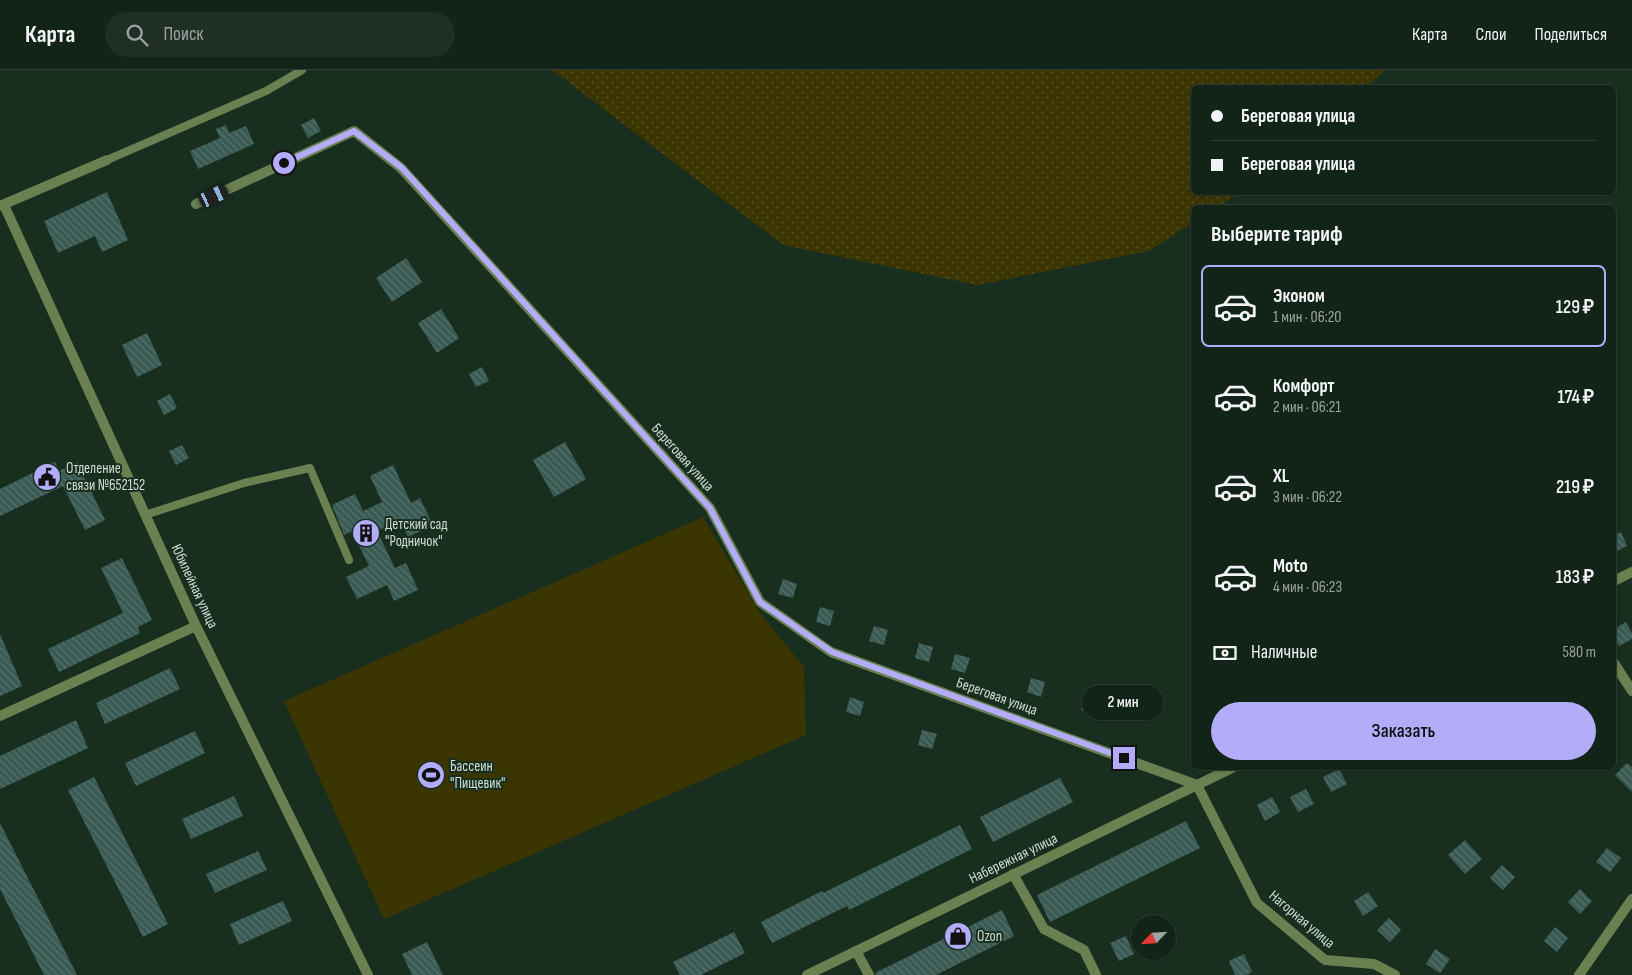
<!DOCTYPE html>
<html lang="ru">
<head>
<meta charset="utf-8">
<style>
  body { margin:0; font-family:"Sofia Sans Condensed",sans-serif; background:#1f2f25; color:#f1f3f6; height:100vh; display:flex; flex-direction:column; font-size:19px; white-space:nowrap }
  * { box-sizing:border-box; margin:0 }
  p { font-size:16px; color:#9ca4a2 }
  .icon { flex:none; width:28px; height:28px; fill:none; stroke:currentColor; stroke-width:2; stroke-linecap:round; stroke-linejoin:round }
  .map { position:relative; flex:1; overflow:hidden }
  .sheet { position:absolute; left:1191px; top:135px; width:425px; height:565px; display:flex; flex-direction:column; background:#122318; border-radius:8px; box-shadow:0 1px 4px #0004,0 0 0 1px #314037 }
  .sheet>* { flex:none }
  .guide { position:absolute; left:1191px; top:15px; width:425px; height:110px; border-radius:8px; box-shadow:0 1px 4px #0004,0 0 0 1px #314037; display:grid; align-content:center; height:110px; padding:0 20px; background:#122318 }
  .needle { width:32px; rotate:245deg }
  .fabs { position:absolute; left:1131px; top:845px; display:grid; gap:10px }
  .fabs a { display:grid; place-items:center; width:45px; height:45px; border-radius:50%; background:#122318; box-shadow:0 1px 4px #0004,0 0 0 1px #314037; font-size:25px }
  .end { position:absolute; width:22px; height:22px; margin:-11px; border:6px solid #b3adf9; background:#111; box-shadow:0 0 0 2px #111 }
  .from { border-radius:50% }
  .bubble { position:absolute; height:35px; border-radius:18px; background:#122318; box-shadow:0 1px 4px #0004,0 0 0 1px #314037; font-size:16px; font-weight:600; line-height:35px; text-align:center }
  .car { position:absolute; width:15px; height:30px; margin:-15px -8px; border-radius:6px; box-shadow:0 0 4px 1px #0007; background:linear-gradient(#222 24%,#8ab4d8 0 40%,#222 0 76%,#8ab4d8 0 86%,#222 0) }
  .guide b { display:flex; align-items:center; gap:18px; height:48px; font-size:19px }
  .guide b+b { border-top:1px solid #314037 }
  .guide i { width:12px; height:12px; background:#f1f3f6 }
  ul { padding:0; list-style:none }
  li { display:flex; align-items:center; gap:15px; height:82px; margin:0 10px 8px; padding:0 10px; border:2px solid transparent; border-radius:8px }
  li div { flex:1 }
  li b { display:block; font-size:19px }
  li em { font-style:normal; font-weight:600 }
  li.selected { border-color:#b3adf9 }
  li>.icon { width:45px; height:45px; stroke-width:1.5 }
  h2 { padding:0 20px; font-size:22px; line-height:60px }
  .pay { display:flex; align-items:center; gap:12px; height:55px; padding:0 20px; font-size:19px }
  .pay p { margin-inline-start:auto }
  .primary-button { display:flex; gap:10px; margin-top:auto; padding:10px 20px }
  .primary-button a { flex:1; height:58px; border-radius:30px; background:#b3adf9; color:#111; font-size:20px; font-weight:600; line-height:58px; text-align:center }
  header { display:flex; align-items:center; gap:30px; box-sizing:border-box; height:70px; padding:0 25px; background:#122318; border-bottom:1px solid #314037 }
  header strong { font-size:24px }
  nav { display:flex; gap:28px; margin-inline-start:auto; font-size:18px }
  .search { width:350px; height:45px; background:#1f2f25; display:flex; align-items:center; gap:12px; box-sizing:border-box; padding:0 18px; border-radius:28px; color:#9ca4a2; font-size:19px }
  .map>svg:first-child { display:block }
</style>
</head>
<body>
<header>
<strong>Карта</strong>
<div class="search"><svg class="icon" aria-label="search" viewBox="0 0 24 24"><circle cx="10" cy="10" r="6"/><path d="M15 15l6 6"/></svg>Поиск</div>
<nav><a>Карта</a><a>Слои</a><a>Поделиться</a></nav>
</header>
<div class="map">
<svg width="1632" height="905" viewBox="0 0 1632 905">
  <defs>
    <pattern id="grass-dots" width="8" height="8" patternUnits="userSpaceOnUse" patternTransform="scale(1.25)"><rect width="8" height="8" fill="#3b3502"/><path d="M2 2h.1M6 6h.1" fill="none" stroke="#565226" stroke-width="1.8" stroke-linecap="round"/></pattern>
    <pattern id="building-back-hatch" width="6" height="6" patternUnits="userSpaceOnUse" patternTransform="scale(1.25)"><rect width="6" height="6" fill="#3a5a54"/><path d="M-1 5l2 2M0 0l6 6M5-1l2 2" fill="none" stroke="#55716c"/></pattern>
  </defs>
  <rect width="100%" height="100%" fill="#182f20"/>
  <path fill="url(#grass-dots)" d="M 552,0 L 1385,0 L 1367,17 L 1194,18 L 1194,122 L 1240,123 L 1217,137 L 1194,138 L 1194,152 L 1149,181 L 977,215 L 783,175 Z"/>
  <path fill="#3b3502" d="M 703,447 L 762,546 L 804,597 L 806,665 L 384,849 L 284,631 Z"/>
  <path fill="url(#building-back-hatch)" d="M 314,48 L 321,61 L 308,68 L 301,55 Z
    M 226,55 L 229,63 L 246,56 L 254,74 L 198,99 L 190,81 L 220,68 L 216,59 Z
    M 107,122 L 128,170 L 102,182 L 95,166 L 58,183 L 44,151 Z
    M 406,188 L 422,212 L 392,232 L 376,208 Z
    M 441,239 L 459,268 L 437,283 L 418,253 Z
    M 147,263 L 162,295 L 137,307 L 122,275 Z
    M 482,297 L 489,311 L 476,317 L 469,304 Z
    M 170,324 L 177,338 L 164,345 L 157,331 Z
    M 565,372 L 586,409 L 554,427 L 533,390 Z
    M 182,375 L 189,388 L 176,395 L 169,381 Z
    M 55,392 L 59,401 L 77,392 L 105,450 L 85,460 L 63,416 L 0,446 L 0,419 Z
    M 393,395 L 411,433 L 420,428 L 433,455 L 408,467 L 400,451 L 377,461 L 395,498 L 406,493 L 418,520 L 394,531 L 387,515 L 357,529 L 346,507 L 369,496 L 352,461 L 344,465 L 332,435 L 355,424 L 363,441 L 382,432 L 370,406 Z
    M 1621,462 L 1627,476 L 1614,482 L 1614,465 Z
    M 122,488 L 152,550 L 138,557 L 140,563 L 59,602 L 48,579 L 123,543 L 101,498 Z
    M 783,509 L 797,514 L 793,528 L 778,524 Z
    M 820,537 L 834,541 L 830,556 L 816,552 Z
    M 1626,552 L 1632,563 L 1632,569 L 1619,576 L 1614,566 L 1614,559 Z
    M 874,556 L 888,560 L 884,575 L 869,571 Z
    M 0,564 L 22,616 L 0,626 Z
    M 919,573 L 933,577 L 929,592 L 915,588 Z
    M 955,584 L 970,588 L 965,603 L 951,599 Z
    M 170,598 L 180,619 L 105,654 L 96,633 Z
    M 1031,608 L 1045,612 L 1041,627 L 1027,622 Z
    M 1107,618 L 1122,620 L 1120,635 L 1106,633 Z
    M 1085,626 L 1099,630 L 1095,645 L 1081,640 Z
    M 850,627 L 864,632 L 860,646 L 846,642 Z
    M 1123,632 L 1138,633 L 1137,648 L 1122,647 Z
    M 76,650 L 88,678 L 0,719 L 0,686 Z
    M 922,660 L 937,664 L 932,679 L 918,675 Z
    M 195,661 L 205,683 L 136,716 L 125,693 Z
    M 1627,693 L 1632,697 L 1632,722 L 1615,705 Z
    M 1339,699 L 1347,714 L 1331,722 L 1323,707 Z
    M 94,707 L 168,854 L 143,867 L 68,720 Z
    M 1060,708 L 1073,732 L 993,772 L 980,747 Z
    M 1306,719 L 1314,734 L 1298,742 L 1290,727 Z
    M 234,726 L 243,746 L 191,769 L 182,749 Z
    M 1272,727 L 1280,742 L 1265,751 L 1257,735 Z
    M 1186,751 L 1200,778 L 1050,852 L 1037,825 Z
    M 0,753 L 77,905 L 44,905 L 0,819 Z
    M 960,755 L 972,779 L 849,840 L 847,836 L 772,873 L 761,852 L 822,821 L 823,823 Z
    M 1465,770 L 1482,789 L 1465,804 L 1448,785 Z
    M 1607,778 L 1621,788 L 1610,802 L 1596,792 Z
    M 258,781 L 267,800 L 215,823 L 206,804 Z
    M 1502,795 L 1515,807 L 1503,820 L 1490,808 Z
    M 1580,819 L 1592,831 L 1580,844 L 1568,832 Z
    M 1368,822 L 1378,836 L 1363,846 L 1354,831 Z
    M 283,831 L 292,851 L 239,875 L 230,854 Z
    M 1002,840 L 1014,866 L 936,905 L 876,905 L 875,903 Z
    M 1389,848 L 1401,860 L 1390,872 L 1377,860 Z
    M 1555,857 L 1568,868 L 1557,882 L 1544,871 Z
    M 734,862 L 745,883 L 701,905 L 680,905 L 673,892 Z
    M 1126,866 L 1134,884 L 1119,891 L 1110,873 Z
    M 427,872 L 443,905 L 412,905 L 402,884 Z
    M 1435,879 L 1450,889 L 1440,903 L 1426,894 Z
    M 1244,884 L 1252,902 L 1246,905 L 1235,905 L 1229,891 Z"/>
  <g fill="none" stroke-linecap="round" stroke-linejoin="round">
    <path stroke="#6a8050" stroke-width="8" d="M 107,90 L 266,21 L 302,0
      M 145,445 L 244,413 L 310,398 L 349,490"/>
    <path stroke="#6a8050" stroke-width="10" d="M 196,134 L 354,61 L 401,98 L 710,438 L 760,532 L 831,582 L 1197,715 L 1257,833 L 1325,890 L 1374,894 L 1395,905
      M 4,135 L 196,556 L 368,905
      M 0,136 L 107,90
      M 1614,593 L 1632,621
      M 0,646 L 196,556
      M 1013,804 L 1044,859 L 1084,880 L 1096,905
      M 856,881 L 869,905
      M 1579,905 L 1632,829"/>
    <path stroke="#6a8050" stroke-width="10" d="M 1614,511 L 1632,502
      M 807,905 L 1232,698"/>
  </g>
  <g fill="none" stroke-linecap="round" stroke-linejoin="round">
    <path stroke="#b3adf9" stroke-width="6" d="M 284,93 L 354,61 L 402,98 L 710,438 L 760,532 L 832,582 L 1124,688"/>
  </g>
  <defs>
    <g id="civic-disc" transform="scale(1.4375)"><circle r="9.5" fill="#b3adf9" stroke="#182f20"/><path d="M-.6-6.5H3V-4.5H.6V-3L4-1V1h2V6H-6V1h2V-1L-.6-3ZM-1.2 2.5V6h2.4V2.5Z" fill="#111"/></g>
    <g id="building-disc" transform="scale(1.4375)"><circle r="9.5" fill="#b3adf9" stroke="#182f20"/><path d="M-4-6H4V6H1V3H-1V6H-4ZM-2.5-4.3h1.7v1.8h-1.7ZM.8-4.3h1.7v1.8H.8ZM-2.5-1h1.7V.8h-1.7ZM.8-1h1.7V.8H.8Z" fill="#111"/></g>
    <g id="stadium-disc" transform="scale(1.4375)"><circle r="9.5" fill="#b3adf9" stroke="#182f20"/><path d="M0-5a6.5 5 0 1 0 0 10a6.5 5 0 1 0 0-10ZM-3.5-1.8h7v3.6h-7Z" fill="#111"/></g>
    <g id="shop-disc" transform="scale(1.4375)"><circle r="9.5" fill="#b3adf9" stroke="#182f20"/><path d="M-5-2.5h2.3a2.7 3.5 0 0 1 5.4 0H5L5.5 6h-11ZM-1.5-2.5h3a1.5 2.3 0 0 0-3 0Z" fill="#111"/></g>
  </defs>
  <g fill-rule="evenodd">
    <use href="#civic-disc" x="47" y="407"/>
    <use href="#building-disc" x="366" y="463"/>
    <use href="#stadium-disc" x="431" y="705"/>
    <use href="#shop-disc" x="958" y="866"/>
  </g>
  <g text-anchor="middle" stroke-width="4" stroke-linejoin="round" paint-order="stroke">
    <g font-size="15" fill="#cfdcd3" stroke="#182f20">
      <text transform="translate(683 387) rotate(48)" y="5">Береговая улица</text>
      <text transform="translate(195 516) rotate(65)" y="5">Юбилейная улица</text>
      <text transform="translate(997 626) rotate(20)" y="5">Береговая улица</text>
      <text transform="translate(1013 788) rotate(-26)" y="5">Набережная улица</text>
      <text transform="translate(1302 849) rotate(40)" y="5">Нагорная улица</text>
    </g>
    <g font-size="15" fill="#cfdcd3" stroke="#182f20" text-anchor="start">
      <text x="66" y="403">Отделение<tspan x="66" dy="17">связи №652152</tspan></text>
      <text x="385" y="459">Детский сад<tspan x="385" dy="17">"Родничок"</tspan></text>
      <text x="450" y="701">Бассеин<tspan x="450" dy="17">"Пищевик"</tspan></text>
      <text x="977" y="871">Ozon</text>
    </g>
  </g>
</svg>
<div class="fabs">
<a><svg class="needle" viewBox="-14 -14 28 28"><path d="M0-13l5 13h-10z" fill="#e53935"/><path d="M0 13l5-13h-10z" fill="#9ca4a2"/></svg></a>
</div>
<i class="end from" style="left:284px;top:93px"></i>
<i class="end" style="left:1124px;top:688px"></i>
<div class="bubble" style="left:1082px;top:615px;width:82px">2 мин</div>
<i class="car" style="left:214px;top:126px;rotate:65deg"></i>
<div class="guide">
<b><i class="from"></i>Береговая улица</b>
<b><i></i>Береговая улица</b>
</div>
<section class="sheet">
<h2>Выберите тариф</h2>
<ul>
<li class="selected"><svg class="icon" aria-label="car" viewBox="0 0 24 24"><path d="M5 17H2v-5l4-1 3-4h7l3 4 3 1v5h-3M9 17h6M6 11h13"/><circle cx="7" cy="17" r="2"/><circle cx="17" cy="17" r="2"/></svg><div><b>Эконом</b><p>1 мин · 06:20</p></div><em>129 ₽</em></li>
<li><svg class="icon" aria-label="car" viewBox="0 0 24 24"><path d="M5 17H2v-5l4-1 3-4h7l3 4 3 1v5h-3M9 17h6M6 11h13"/><circle cx="7" cy="17" r="2"/><circle cx="17" cy="17" r="2"/></svg><div><b>Комфорт</b><p>2 мин · 06:21</p></div><em>174 ₽</em></li>
<li><svg class="icon" aria-label="car" viewBox="0 0 24 24"><path d="M5 17H2v-5l4-1 3-4h7l3 4 3 1v5h-3M9 17h6M6 11h13"/><circle cx="7" cy="17" r="2"/><circle cx="17" cy="17" r="2"/></svg><div><b>XL</b><p>3 мин · 06:22</p></div><em>219 ₽</em></li>
<li><svg class="icon" aria-label="car" viewBox="0 0 24 24"><path d="M5 17H2v-5l4-1 3-4h7l3 4 3 1v5h-3M9 17h6M6 11h13"/><circle cx="7" cy="17" r="2"/><circle cx="17" cy="17" r="2"/></svg><div><b>Moto</b><p>4 мин · 06:23</p></div><em>183 ₽</em></li>
</ul>
<div class="pay"><svg class="icon" aria-label="cash" viewBox="0 0 24 24"><path d="M3 7h18v10H3z"/><circle cx="12" cy="12" r="2"/></svg>Наличные<p>580 m</p></div>
<div class="primary-button"><a>Заказать</a></div>
</section>
</div>
</body>
</html>
